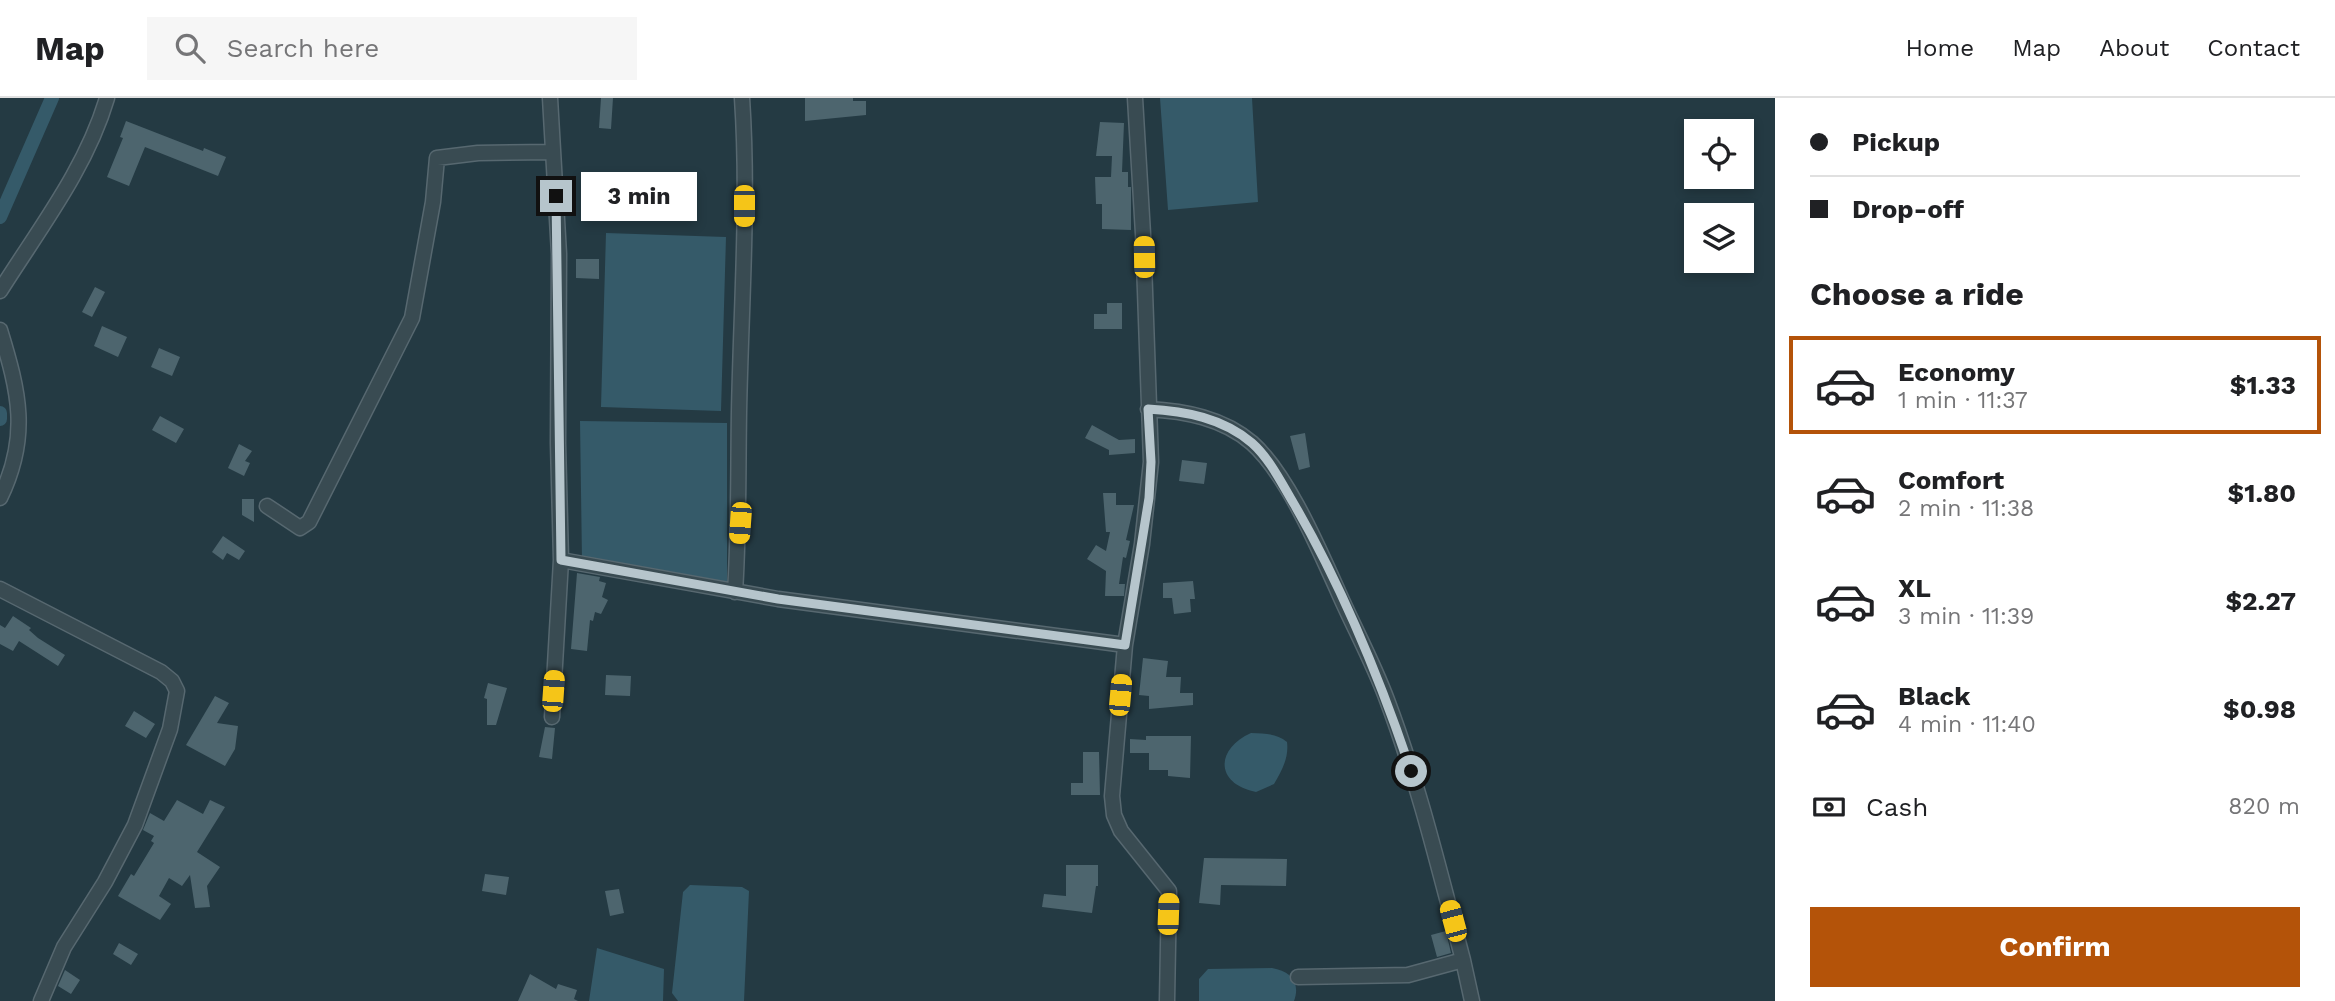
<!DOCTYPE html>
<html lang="en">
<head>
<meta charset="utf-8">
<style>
  body { margin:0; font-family:"Work Sans",sans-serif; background:#f6f6f6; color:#202124; height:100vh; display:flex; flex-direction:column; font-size:26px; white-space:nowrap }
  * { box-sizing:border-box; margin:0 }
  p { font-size:23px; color:#757577 }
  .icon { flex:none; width:38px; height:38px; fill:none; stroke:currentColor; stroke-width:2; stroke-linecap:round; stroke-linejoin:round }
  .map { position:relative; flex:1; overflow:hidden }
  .details { display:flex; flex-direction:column; background:#fff; width:560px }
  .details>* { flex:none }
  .banner { display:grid; align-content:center; height:154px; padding:0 35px; background:#fff }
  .tools { position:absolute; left:1684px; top:21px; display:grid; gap:14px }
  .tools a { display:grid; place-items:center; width:70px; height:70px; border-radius:0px; background:#fff; box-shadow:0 4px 10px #0003; font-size:35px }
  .end { position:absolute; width:32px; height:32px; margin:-16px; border:9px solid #b6c5cc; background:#111; box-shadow:0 0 0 4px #111 }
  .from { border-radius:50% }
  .bubble { position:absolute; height:49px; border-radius:0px; background:#fff; box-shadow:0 4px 10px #0003; font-size:23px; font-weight:700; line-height:49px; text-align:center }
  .car { position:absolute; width:21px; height:42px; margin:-21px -10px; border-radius:9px; box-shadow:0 0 5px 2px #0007; background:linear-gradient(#f5c518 24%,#345 0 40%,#f5c518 0 76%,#345 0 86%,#f5c518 0) }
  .banner b { display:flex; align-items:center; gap:24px; height:66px; font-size:26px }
  .banner b+b { border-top:2px solid #e0e0e0 }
  .banner i { width:18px; height:18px; background:#202124 }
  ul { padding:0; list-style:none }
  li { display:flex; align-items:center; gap:21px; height:98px; margin:0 14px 10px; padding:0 21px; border:4px solid transparent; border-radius:0px }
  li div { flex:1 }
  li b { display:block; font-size:26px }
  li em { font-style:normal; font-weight:700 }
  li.on { border-color:#b45309 }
  li>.icon { width:63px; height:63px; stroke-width:1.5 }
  h2 { padding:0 35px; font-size:32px; line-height:84px }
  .pay { display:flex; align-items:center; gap:18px; height:77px; padding:0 35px; font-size:26px }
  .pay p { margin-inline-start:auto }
  .cta { display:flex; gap:14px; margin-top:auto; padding:14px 35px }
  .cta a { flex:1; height:80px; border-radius:0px; background:#b45309; color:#fff; font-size:28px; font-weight:700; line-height:80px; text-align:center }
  header { display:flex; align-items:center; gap:42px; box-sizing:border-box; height:98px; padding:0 35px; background:#fff; border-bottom:2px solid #e0e0e0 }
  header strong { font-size:33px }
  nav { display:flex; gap:38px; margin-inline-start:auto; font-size:24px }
  .search { width:490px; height:63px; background:#f6f6f6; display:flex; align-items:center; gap:18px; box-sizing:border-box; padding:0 24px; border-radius:0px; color:#757577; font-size:26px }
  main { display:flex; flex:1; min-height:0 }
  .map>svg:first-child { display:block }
</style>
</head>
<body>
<header>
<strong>Map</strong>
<div class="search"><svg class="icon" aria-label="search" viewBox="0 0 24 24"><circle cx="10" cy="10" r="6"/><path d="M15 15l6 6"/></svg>Search here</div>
<nav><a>Home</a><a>Map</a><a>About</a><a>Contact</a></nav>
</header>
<main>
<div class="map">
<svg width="1775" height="903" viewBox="0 0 1775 903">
  <rect width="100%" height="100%" fill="#243a43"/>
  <path fill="#355a69" d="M 1160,0 L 1252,0 L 1258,104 L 1168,112 Z
    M 606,135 L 726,139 L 721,313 L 601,309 Z
    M 580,323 L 727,325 L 727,484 L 582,463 Z
    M 1251,635 C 1265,636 1276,635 1287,644 C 1289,660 1282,672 1274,686 L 1256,694 C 1215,686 1215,651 1251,635 Z
    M 690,787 L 742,789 L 749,793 L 744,903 L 678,903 L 672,895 L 683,794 Z
    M 597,850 L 664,871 L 663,903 L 589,903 Z
    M 1272,870 C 1290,873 1301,884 1294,903 L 1199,903 L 1199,881 L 1208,871 Z"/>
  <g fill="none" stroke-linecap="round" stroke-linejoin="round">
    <path stroke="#355a69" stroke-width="14" d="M 0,119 L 52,0
      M 0,315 L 0,321"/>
  </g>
  <path fill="#4d656e" d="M 601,0 L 613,0 L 611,31 L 599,30 Z
    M 805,0 L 853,0 L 853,3 L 866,3 L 866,17 L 805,23 Z
    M 126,23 L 203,53 L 204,50 L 226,59 L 218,78 L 145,49 L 129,88 L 107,79 L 123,40 L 120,39 Z
    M 1100,24 L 1124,25 L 1122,74 L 1128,74 L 1128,89 L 1131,89 L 1131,132 L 1102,131 L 1102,106 L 1096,106 L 1095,79 L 1111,79 L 1112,58 L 1096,58 Z
    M 576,161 L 599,161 L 599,181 L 576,180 Z
    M 95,189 L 105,194 L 92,219 L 82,214 Z
    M 1107,205 L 1122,205 L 1122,231 L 1094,231 L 1094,216 L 1107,216 Z
    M 102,228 L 127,239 L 118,259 L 94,248 Z
    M 159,250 L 180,259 L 172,278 L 151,269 Z
    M 160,318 L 184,331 L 176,345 L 152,332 Z
    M 1092,327 L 1119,342 L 1135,341 L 1135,355 L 1109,357 L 1109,352 L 1085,340 Z
    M 1305,335 L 1310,369 L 1299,372 L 1290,338 Z
    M 239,346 L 252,353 L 245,363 L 250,365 L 244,378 L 228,370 Z
    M 1182,362 L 1207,365 L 1204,386 L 1179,383 Z
    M 1103,395 L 1116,395 L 1116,410 L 1116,407 L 1134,407 L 1126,442 L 1130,443 L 1126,460 L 1123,459 L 1119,486 L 1125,486 L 1124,498 L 1105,498 L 1106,473 L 1087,461 L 1096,447 L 1106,453 L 1110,434 L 1106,434 Z
    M 242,401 L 254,401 L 254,424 L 242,417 Z
    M 223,438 L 245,453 L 239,462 L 227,455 L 223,462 L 212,454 Z
    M 577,475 L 600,479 L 599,483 L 606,485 L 602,499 L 608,502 L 601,516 L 595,514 L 593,523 L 590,522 L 587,553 L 571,551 Z
    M 1193,483 L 1195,501 L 1190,501 L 1191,514 L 1174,516 L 1172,500 L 1163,500 L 1163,485 Z
    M 13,518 L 31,530 L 29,532 L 38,540 L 65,557 L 58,568 L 19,543 L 13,553 L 0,546 L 0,527 L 5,530 Z
    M 1143,560 L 1168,563 L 1166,579 L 1181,579 L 1180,595 L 1193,595 L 1193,607 L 1149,611 L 1149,598 L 1139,597 Z
    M 606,577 L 631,578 L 630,598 L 605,597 Z
    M 488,585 L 507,590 L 496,627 L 487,627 L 487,601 L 484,600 Z
    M 215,598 L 229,605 L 217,625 L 238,628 L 235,651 L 225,668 L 186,647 Z
    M 134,613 L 155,626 L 146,640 L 125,628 Z
    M 545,629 L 555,630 L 552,661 L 539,659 Z
    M 1146,638 L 1191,638 L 1190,680 L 1168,678 L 1168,672 L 1149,672 L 1149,655 L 1130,655 L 1130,641 L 1146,642 Z
    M 1083,654 L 1099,654 L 1100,697 L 1071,697 L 1071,685 L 1083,685 Z
    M 177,702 L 203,716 L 210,702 L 225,709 L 197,754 L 220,769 L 207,788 L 210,809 L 195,810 L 190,777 L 182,788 L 169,780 L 159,798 L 171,806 L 160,822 L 118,798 L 131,776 L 134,778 L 154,745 L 151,743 L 154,738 L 143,732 L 150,715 L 164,723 Z
    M 1204,760 L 1287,761 L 1286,788 L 1221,787 L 1220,807 L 1199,805 Z
    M 1066,767 L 1098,767 L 1098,788 L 1096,788 L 1092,815 L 1042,809 L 1044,796 L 1066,798 Z
    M 485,776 L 509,779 L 506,797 L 482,793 Z
    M 619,791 L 624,815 L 610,818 L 605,793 Z
    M 1446,833 L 1451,855 L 1437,859 L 1431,837 Z
    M 119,845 L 138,856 L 131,867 L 113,856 Z
    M 65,872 L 80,882 L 71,896 L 58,888 Z
    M 530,876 L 556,891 L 558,886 L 577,892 L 574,901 L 578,903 L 518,903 Z"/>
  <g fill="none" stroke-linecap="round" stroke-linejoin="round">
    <g stroke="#576870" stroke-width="17">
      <path id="minor" d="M 550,0 L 559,156 L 558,345 L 561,462 L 552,619
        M 1135,0 L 1143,136 L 1151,364 L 1142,446 L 1125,547 L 1112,698 L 1114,717 L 1121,733 L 1169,793 L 1167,903
        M 0,193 C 39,131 86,71 107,0
        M 0,232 C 19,294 30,338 0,400
        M 1148,311 C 1185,313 1223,320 1252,345 C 1287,376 1318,449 1337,491 C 1353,528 1373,564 1387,602 C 1419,687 1440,775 1463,862
        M 267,408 L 300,430 L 309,424 L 412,220 L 433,104 L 437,60 L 478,55 L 552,54
        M 561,462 L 778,501 L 1125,547
        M 0,491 L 161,574 L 172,583 L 177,593 L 170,631 L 135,727 L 105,784 L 64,849 L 41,903
        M 735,494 C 739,434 738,374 739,314 C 741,209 749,104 742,0
        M 1298,879 L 1408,877 L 1463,862 L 1472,903"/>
    </g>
    <use href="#minor" stroke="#394b52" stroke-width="14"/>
  </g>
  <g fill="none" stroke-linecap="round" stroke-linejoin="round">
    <path stroke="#b6c5cc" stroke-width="9" d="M 556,98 L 561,462 L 778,501 L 1125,547 L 1149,400 L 1151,364 L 1148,311 C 1185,313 1223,320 1252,345 C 1270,361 1282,386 1294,406 C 1343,490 1380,581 1411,673"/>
  </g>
</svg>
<div class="tools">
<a><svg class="icon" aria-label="locate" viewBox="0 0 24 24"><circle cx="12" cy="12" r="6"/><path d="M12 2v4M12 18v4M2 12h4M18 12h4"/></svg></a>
<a><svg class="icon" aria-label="layers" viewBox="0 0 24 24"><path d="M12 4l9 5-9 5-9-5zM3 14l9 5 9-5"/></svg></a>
</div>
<i class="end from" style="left:1411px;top:673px"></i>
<i class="end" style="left:556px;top:98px"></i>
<div class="bubble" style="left:581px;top:74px;width:116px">3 min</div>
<i class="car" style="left:744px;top:108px;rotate:180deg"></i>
<i class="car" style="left:1144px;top:159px;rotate:359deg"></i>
<i class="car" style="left:740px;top:425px;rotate:184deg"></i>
<i class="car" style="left:553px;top:593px;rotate:4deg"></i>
<i class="car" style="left:1120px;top:597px;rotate:5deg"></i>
<i class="car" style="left:1168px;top:816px;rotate:2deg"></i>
<i class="car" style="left:1453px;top:823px;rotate:345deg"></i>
</div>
<section class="details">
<div class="banner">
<b><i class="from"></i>Pickup</b>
<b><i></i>Drop-off</b>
</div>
<h2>Choose a ride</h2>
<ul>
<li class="on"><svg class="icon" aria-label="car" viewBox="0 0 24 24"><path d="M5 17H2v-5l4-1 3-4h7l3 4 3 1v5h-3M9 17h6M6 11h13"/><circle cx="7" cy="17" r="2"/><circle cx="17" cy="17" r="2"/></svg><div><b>Economy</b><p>1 min · 11:37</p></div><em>$1.33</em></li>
<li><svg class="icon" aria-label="car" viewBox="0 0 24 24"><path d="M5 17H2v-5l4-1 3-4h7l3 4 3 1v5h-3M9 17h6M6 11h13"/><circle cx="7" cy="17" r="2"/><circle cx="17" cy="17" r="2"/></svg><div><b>Comfort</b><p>2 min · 11:38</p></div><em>$1.80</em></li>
<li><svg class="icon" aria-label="car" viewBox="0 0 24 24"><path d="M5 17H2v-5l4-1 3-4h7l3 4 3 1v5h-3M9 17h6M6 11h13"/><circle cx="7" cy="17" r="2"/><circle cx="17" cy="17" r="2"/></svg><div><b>XL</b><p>3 min · 11:39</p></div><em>$2.27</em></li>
<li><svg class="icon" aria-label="car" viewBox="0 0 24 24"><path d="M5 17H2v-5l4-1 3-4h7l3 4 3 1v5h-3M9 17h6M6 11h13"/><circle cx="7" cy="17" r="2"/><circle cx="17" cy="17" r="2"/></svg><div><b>Black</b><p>4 min · 11:40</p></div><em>$0.98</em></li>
</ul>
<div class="pay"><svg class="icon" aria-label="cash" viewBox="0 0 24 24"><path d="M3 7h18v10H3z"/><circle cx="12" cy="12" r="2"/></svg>Cash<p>820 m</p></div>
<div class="cta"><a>Confirm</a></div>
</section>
</main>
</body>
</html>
